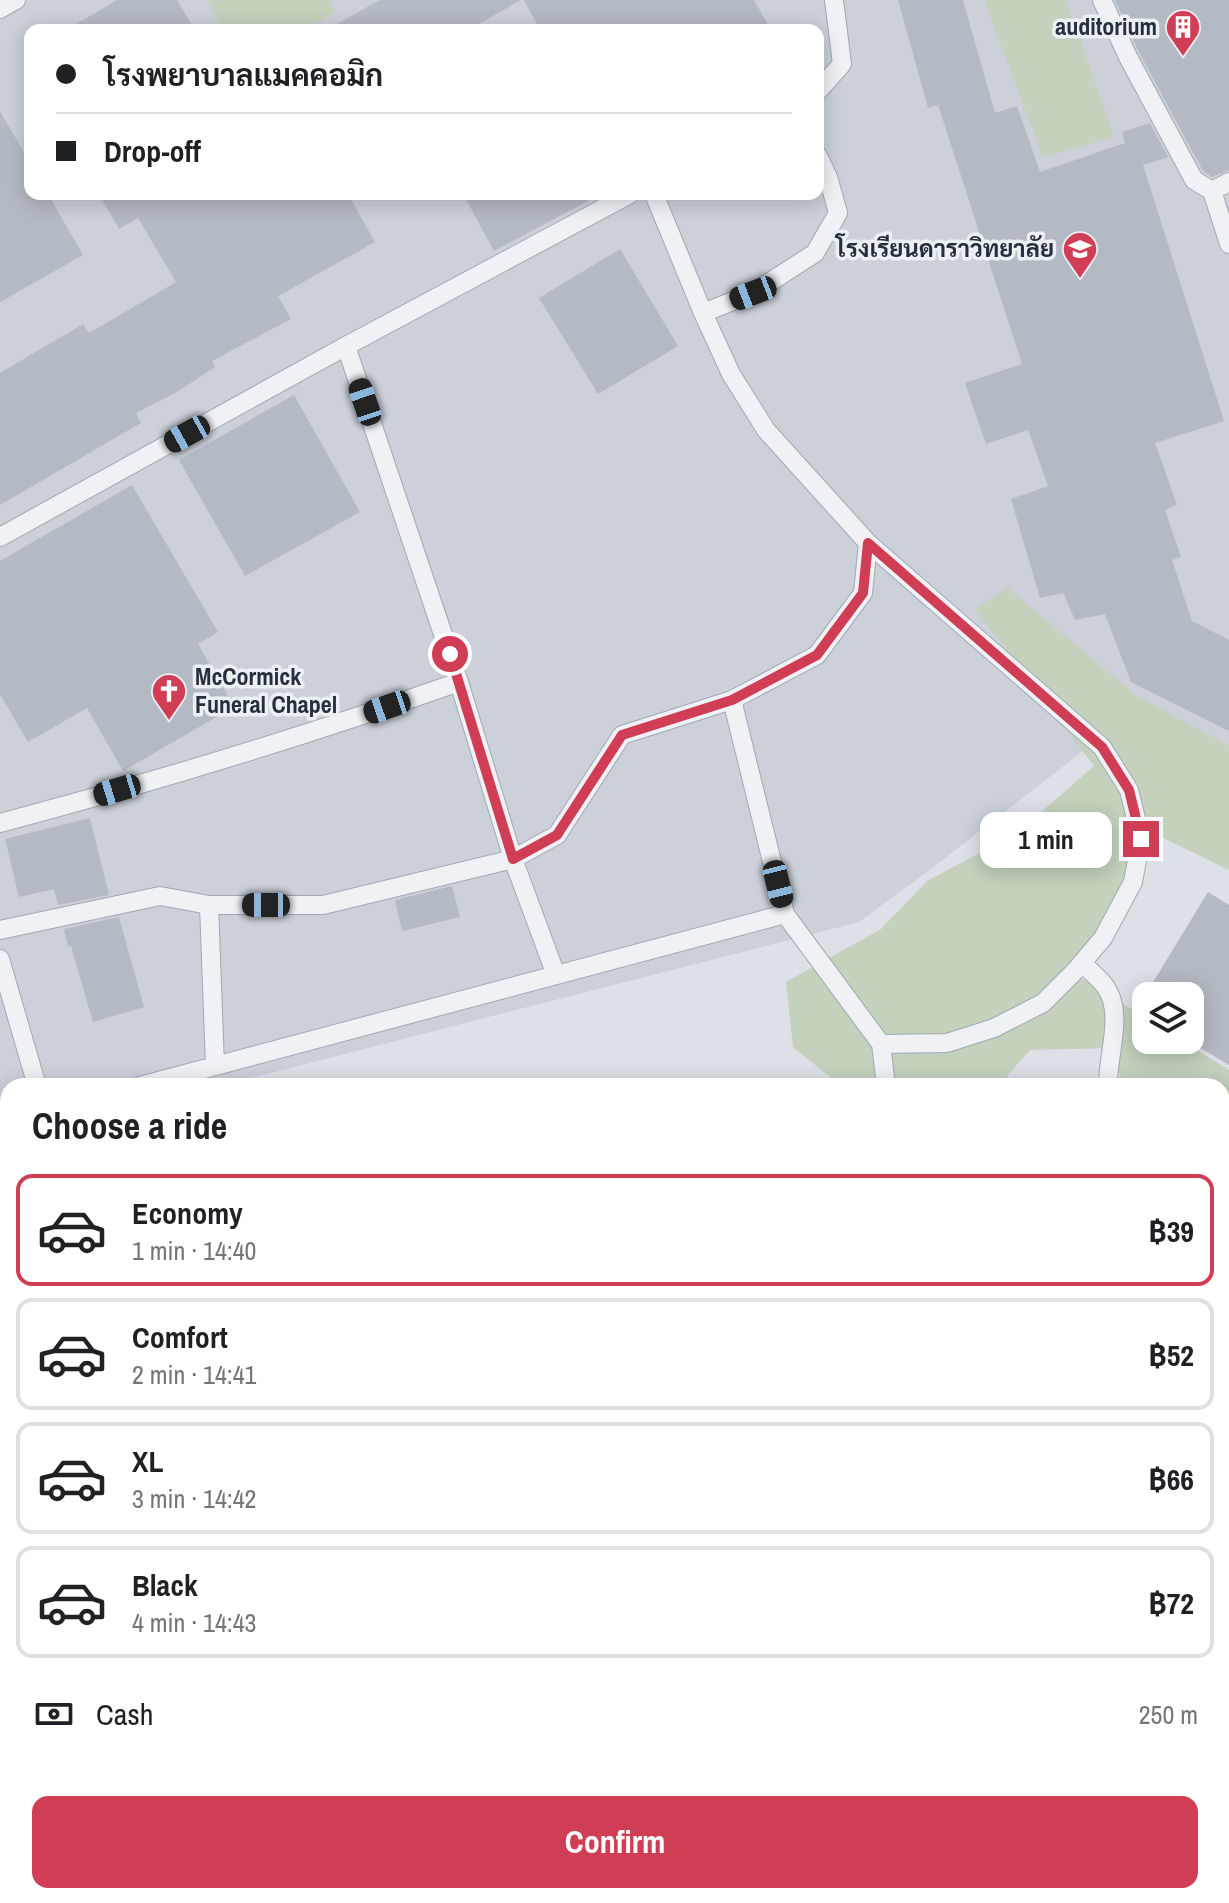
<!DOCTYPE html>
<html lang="en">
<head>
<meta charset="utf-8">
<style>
  body { margin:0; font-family:"Archivo Narrow",Sarabun,sans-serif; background:#f6f6f6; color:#202124; height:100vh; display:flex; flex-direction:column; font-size:30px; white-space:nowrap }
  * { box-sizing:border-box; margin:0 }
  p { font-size:26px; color:#757577 }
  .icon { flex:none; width:44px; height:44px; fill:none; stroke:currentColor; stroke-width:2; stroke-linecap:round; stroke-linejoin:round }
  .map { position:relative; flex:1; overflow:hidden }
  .sheet { position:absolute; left:0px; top:1078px; width:1230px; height:826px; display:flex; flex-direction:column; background:#fff; border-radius:24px 24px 0 0; box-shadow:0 4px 20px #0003 }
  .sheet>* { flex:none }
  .banner { position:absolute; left:24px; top:24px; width:800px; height:176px; border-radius:16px; box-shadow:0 4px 20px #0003; display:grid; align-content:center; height:176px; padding:0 32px; background:#fff }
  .controls { position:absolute; left:1132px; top:982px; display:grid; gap:16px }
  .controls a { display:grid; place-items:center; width:72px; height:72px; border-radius:16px; background:#fff; box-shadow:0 4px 20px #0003; font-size:40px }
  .end { position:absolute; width:36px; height:36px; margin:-18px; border:10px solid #d03e56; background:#fff; box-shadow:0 0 0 4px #fff }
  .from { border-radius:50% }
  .bubble { position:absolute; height:56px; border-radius:16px; background:#fff; box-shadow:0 4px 20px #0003; font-size:26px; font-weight:700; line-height:56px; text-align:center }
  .car { position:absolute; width:24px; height:48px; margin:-24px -12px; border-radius:10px; box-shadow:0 0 6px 2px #0007; background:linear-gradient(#222 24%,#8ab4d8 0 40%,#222 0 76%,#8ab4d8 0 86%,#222 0) }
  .banner b { display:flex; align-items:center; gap:28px; height:76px; font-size:30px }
  .banner b+b { border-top:2px solid #e0e0e0 }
  .banner i { width:20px; height:20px; background:#202124 }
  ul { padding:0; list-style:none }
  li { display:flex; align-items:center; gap:24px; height:112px; margin:0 16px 12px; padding:0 16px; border:4px solid #e0e0e0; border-radius:16px }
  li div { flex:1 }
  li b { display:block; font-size:30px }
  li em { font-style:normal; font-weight:700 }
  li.on { border-color:#d03e56 }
  li>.icon { width:72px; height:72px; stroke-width:1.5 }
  h2 { padding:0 32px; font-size:36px; line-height:96px }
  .pay { display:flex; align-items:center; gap:20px; height:88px; padding:0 32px; font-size:30px }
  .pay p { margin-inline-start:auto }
  .cta { display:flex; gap:16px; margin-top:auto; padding:16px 32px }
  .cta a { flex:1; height:92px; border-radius:16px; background:#d03e56; color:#fff; font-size:32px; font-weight:700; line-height:92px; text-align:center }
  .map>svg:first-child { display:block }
</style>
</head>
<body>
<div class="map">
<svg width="1229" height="1903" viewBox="0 0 1229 1903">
  <rect width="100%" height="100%" fill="#dde1e7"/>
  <path fill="#cbd0d9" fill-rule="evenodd" d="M 0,0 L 1229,0 L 1229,842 L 1087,748 L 923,875 L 859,922 L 220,1086 L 8,1086 L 8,1140 L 0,1142 ZM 30,30 L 818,30 L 818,194 L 30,194 Z"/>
  <path fill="#c3d1bd" d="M 207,0 L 328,0 L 335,12 L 302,30 L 223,30 Z
    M 984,0 L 1066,0 L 1114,137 L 1043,157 Z
    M 1008,588 L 1135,695 L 1229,746 L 1229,870 L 1151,832 L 1081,978 L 1146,1018 L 1146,1040 L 1181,1040 L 1229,1070 L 1229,1153 L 1224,1156 L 1229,1165 L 1229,1486 L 1222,1460 L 1222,1086 L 1123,1086 L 1113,1048 L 1030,1050 L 1007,1076 L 1012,1086 L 841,1086 L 793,1047 L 786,982 L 881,929 L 927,881 L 1017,833 L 1094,766 L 975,609 Z
    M 8,1634 L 8,1896 L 607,1896 L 609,1903 L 0,1903 L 0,1652 Z
    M 1222,1767 L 1229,1768 L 1229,1903 L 667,1903 L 665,1896 L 1222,1896 Z"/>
  <path fill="#96afc8" d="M 1222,1859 L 1229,1859 L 1229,1903 L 1019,1903 L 1011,1896 L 1222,1896 Z"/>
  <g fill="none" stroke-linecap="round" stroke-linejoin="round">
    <path stroke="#96afc8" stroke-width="32" d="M 956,1896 L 963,1903"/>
  </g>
  <path fill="#b4bac4" d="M 117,0 L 177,0 L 195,30 L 66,30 Z
    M 380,0 L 521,0 L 468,30 L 326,30 Z
    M 524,0 L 754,0 L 771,30 L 540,30 Z
    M 898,0 L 963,0 L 995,113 L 1017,106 L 1040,172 L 1125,143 L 1122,132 L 1150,123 L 1168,157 L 1143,165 L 1224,421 L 1155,443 L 1177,505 L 1165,510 L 1181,557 L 1172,560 L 1192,621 L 1229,640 L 1229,731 L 1131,682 L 1105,614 L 1075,620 L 1063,593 L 1040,598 L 1011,499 L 1048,486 L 1028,430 L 986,444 L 965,383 L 1022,364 L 938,105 L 928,108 Z
    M 1115,0 L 1229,0 L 1229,170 L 1212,177 L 1203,171 L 1139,52 Z
    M 0,111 L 30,163 L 30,194 L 48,194 L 83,255 L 0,302 Z
    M 99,194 L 348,194 L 375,242 L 278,296 L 291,319 L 212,361 L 215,367 L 177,392 L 136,413 L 141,423 L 0,505 L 0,373 L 83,324 L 89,333 L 176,282 L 138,218 L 119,229 Z
    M 463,194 L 601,194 L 494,251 Z
    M 620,249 L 678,346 L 598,394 L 539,298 Z
    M 294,395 L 360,512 L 245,576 L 179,460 Z
    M 132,485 L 218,632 L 198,644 L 234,707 L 123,771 L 87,708 L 28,742 L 0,694 L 0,561 Z
    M 90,818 L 109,895 L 58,905 L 54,889 L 19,897 L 5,839 Z
    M 452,886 L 460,917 L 402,931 L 395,900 Z
    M 1208,892 L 1229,905 L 1229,1065 L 1187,1040 L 1190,1040 L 1190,996 L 1146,996 L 1146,1015 L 1136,1010 Z
    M 119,917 L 144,1007 L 93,1022 L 71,946 L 68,946 L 64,929 Z"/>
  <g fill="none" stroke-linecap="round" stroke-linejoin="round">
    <g stroke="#a2a8b1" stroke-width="20">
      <path id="service" d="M 1102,0 L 1128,57 L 1194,180 L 1212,191 L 1229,182
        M 0,9 L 16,0
        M 818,91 L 842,64 L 834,0
        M 1212,191 L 1229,244
        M 703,313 L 753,293 L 815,253 L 838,213 L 828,177 L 818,156
        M 346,346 L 459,682 L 513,859 L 556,975
        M 0,537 L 346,346 L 630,194
        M 868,543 L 1102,747 L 1129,790 L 1141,839 L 1133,882 L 1103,938 L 1076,970 L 1043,1003 L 994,1028 L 947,1043 L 881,1044
        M 732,700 L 785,914 L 881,1044 L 886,1086
        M 0,823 C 155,782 308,735 459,682
        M 209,905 L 215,1066
        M 0,930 L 160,896 L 209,905 L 323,905 L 513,859 L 557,835 L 622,735 L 732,700 L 817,655 L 863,593 L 868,543 L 766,430 L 731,374 L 703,313 L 654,194
        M 0,959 L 37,1086
        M 1082,963 C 1089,970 1098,977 1105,986 C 1125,1013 1107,1055 1108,1086
        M 140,1086 L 785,914
        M 1222,1184 L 1229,1187"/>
    </g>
    <g stroke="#a2a8b1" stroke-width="36">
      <path id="minor" d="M 0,1833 L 8,1833"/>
    </g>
    <use href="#service" stroke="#eff1f5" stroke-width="18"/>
    <use href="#minor" stroke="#eff1f5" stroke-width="34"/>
  </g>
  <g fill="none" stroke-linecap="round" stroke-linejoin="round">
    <path stroke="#d03e56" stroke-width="10" d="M 450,654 L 513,859 L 557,835 L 622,735 L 732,700 L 817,655 L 863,593 L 868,543 L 1102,747 L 1129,790 L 1141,839"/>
  </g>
  <defs>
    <g id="building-pin" transform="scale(1.8)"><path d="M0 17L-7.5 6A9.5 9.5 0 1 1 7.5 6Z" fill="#d03e56" stroke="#ecf0f5"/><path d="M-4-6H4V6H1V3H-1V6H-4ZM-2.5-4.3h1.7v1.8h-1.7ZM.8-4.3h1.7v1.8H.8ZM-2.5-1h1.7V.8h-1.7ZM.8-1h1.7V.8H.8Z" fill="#fff"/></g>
    <g id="school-pin" transform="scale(1.8)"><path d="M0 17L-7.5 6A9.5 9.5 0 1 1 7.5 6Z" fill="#d03e56" stroke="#ecf0f5"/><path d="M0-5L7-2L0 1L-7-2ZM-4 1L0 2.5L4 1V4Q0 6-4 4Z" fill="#fff"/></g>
    <g id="church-pin" transform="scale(1.8)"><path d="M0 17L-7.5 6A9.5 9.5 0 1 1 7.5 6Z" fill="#d03e56" stroke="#ecf0f5"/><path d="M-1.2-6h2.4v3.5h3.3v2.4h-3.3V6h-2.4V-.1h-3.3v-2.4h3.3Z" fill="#fff"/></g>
  </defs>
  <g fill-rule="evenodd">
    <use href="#building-pin" x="1183" y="27"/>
    <use href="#school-pin" x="1080" y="249"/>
    <use href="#church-pin" x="169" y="691"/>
  </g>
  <g text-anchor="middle" stroke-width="7" stroke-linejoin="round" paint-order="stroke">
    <g font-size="24" font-weight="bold" fill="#262f3d" stroke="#ecf0f5" text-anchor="end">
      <text x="1157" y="35">auditorium</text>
      <text x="1054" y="257">โรงเรียนดาราวิทยาลัย</text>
      <text x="195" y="685" text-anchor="start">McCormick<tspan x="195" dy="28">Funeral Chapel</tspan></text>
    </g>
  </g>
</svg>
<div class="controls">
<a><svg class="icon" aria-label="layers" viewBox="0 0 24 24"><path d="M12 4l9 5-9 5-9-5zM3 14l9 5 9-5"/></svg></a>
</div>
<i class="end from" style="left:450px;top:654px"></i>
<i class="end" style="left:1141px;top:839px"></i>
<div class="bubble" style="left:980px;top:812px;width:132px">1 min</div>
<i class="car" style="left:753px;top:293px;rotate:249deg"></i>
<i class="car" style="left:365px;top:402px;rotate:341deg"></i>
<i class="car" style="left:187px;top:434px;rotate:241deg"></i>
<i class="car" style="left:387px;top:707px;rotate:251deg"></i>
<i class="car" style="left:117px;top:790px;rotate:253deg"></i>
<i class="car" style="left:778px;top:884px;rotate:166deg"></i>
<i class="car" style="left:266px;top:905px;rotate:270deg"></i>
<div class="banner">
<b><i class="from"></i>โรงพยาบาลแมคคอมิก</b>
<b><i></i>Drop-off</b>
</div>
<section class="sheet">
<h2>Choose a ride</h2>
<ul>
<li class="on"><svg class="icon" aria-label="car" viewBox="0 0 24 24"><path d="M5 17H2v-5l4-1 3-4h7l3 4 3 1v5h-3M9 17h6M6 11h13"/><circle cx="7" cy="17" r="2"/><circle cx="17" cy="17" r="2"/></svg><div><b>Economy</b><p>1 min · 14:40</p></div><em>฿39</em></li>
<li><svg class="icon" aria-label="car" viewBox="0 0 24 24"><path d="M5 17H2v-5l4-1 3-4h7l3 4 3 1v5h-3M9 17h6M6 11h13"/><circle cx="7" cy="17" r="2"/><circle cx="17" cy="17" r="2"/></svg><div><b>Comfort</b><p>2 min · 14:41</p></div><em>฿52</em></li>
<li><svg class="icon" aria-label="car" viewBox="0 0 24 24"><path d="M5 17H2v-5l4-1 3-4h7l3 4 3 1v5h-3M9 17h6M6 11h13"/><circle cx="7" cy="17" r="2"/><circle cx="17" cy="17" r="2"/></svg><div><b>XL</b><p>3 min · 14:42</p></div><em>฿66</em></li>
<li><svg class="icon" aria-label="car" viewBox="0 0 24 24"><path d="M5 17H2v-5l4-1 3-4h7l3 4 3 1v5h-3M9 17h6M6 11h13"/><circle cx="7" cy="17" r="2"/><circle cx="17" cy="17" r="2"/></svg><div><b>Black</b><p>4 min · 14:43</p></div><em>฿72</em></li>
</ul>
<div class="pay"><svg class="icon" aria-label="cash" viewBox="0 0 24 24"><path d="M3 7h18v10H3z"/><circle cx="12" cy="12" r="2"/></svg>Cash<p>250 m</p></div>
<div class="cta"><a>Confirm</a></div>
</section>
</div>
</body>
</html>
